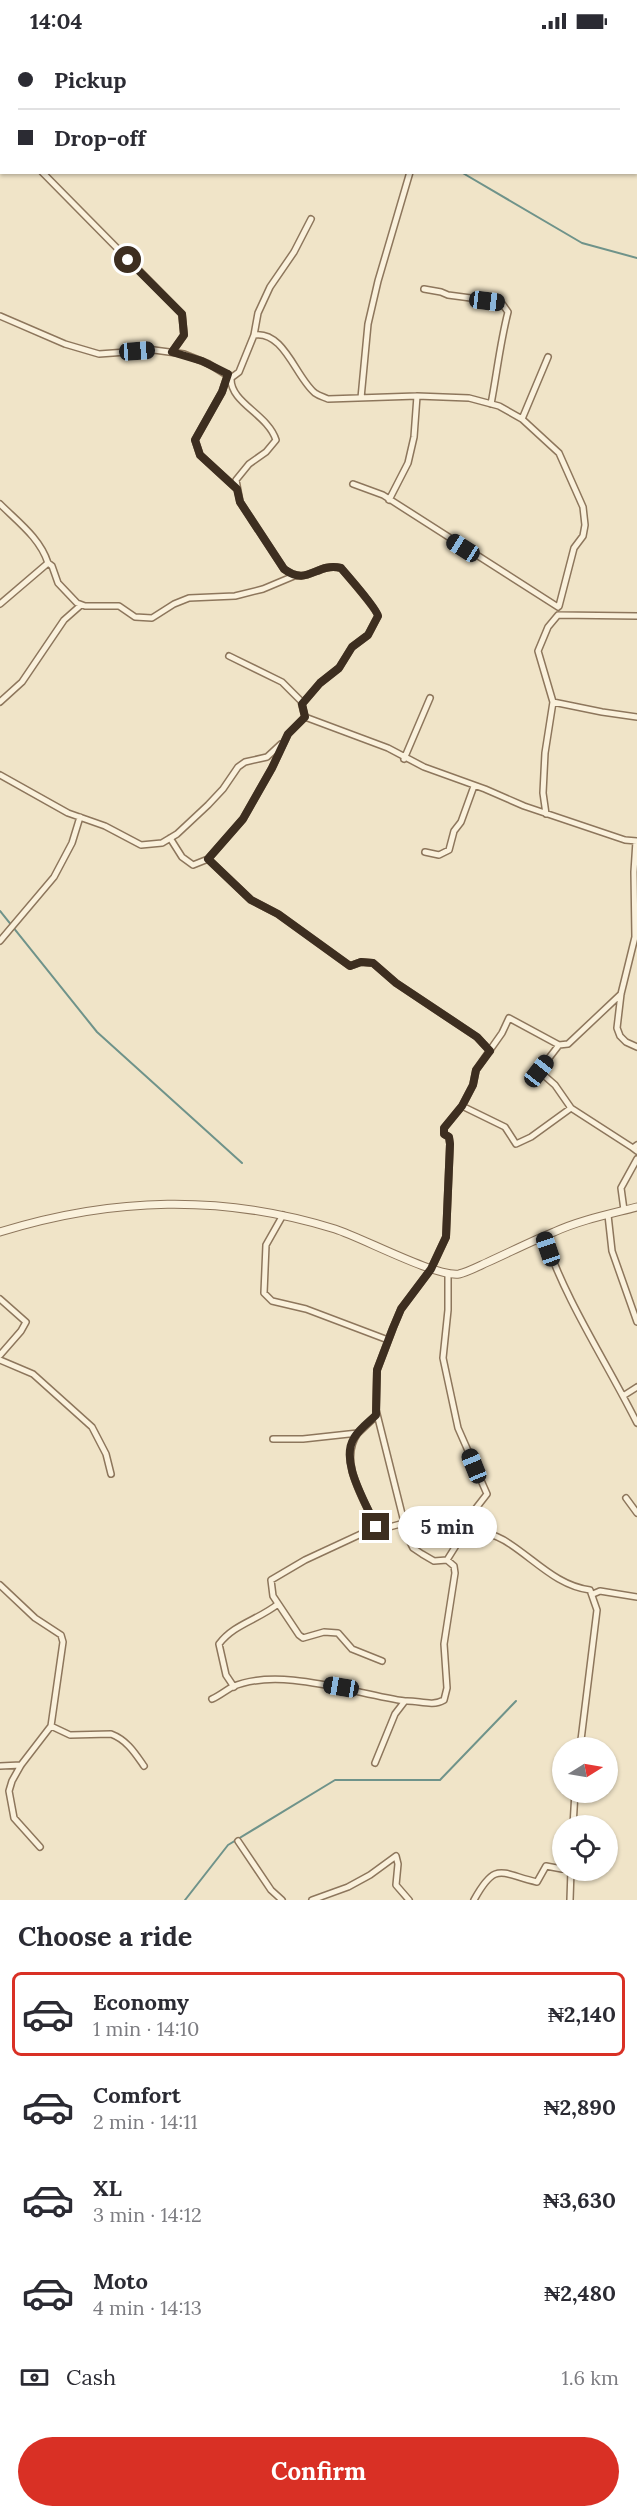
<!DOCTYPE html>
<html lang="en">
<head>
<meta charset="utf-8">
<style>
  body { margin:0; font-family:Lora,serif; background:#f2f2f3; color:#2b2b33; height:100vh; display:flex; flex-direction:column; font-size:22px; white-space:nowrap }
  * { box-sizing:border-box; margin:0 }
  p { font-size:20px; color:#7c7c81 }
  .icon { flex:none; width:33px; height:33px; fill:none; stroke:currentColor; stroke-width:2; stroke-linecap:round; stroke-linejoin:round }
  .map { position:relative; height:1858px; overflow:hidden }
  .details { display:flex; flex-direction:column; background:#fff; flex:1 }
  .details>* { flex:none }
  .top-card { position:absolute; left:0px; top:0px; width:638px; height:132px; box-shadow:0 2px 4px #0004; display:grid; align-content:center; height:132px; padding:0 18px; background:#fff }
  .needle { width:39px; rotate:79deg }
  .controls { position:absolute; left:552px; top:1695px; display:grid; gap:12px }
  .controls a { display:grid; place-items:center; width:66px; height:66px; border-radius:50%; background:#fff; box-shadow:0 2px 4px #0004; font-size:30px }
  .end { position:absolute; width:27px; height:27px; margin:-14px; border:8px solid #3d2e20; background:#fff; box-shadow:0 0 0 3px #fff }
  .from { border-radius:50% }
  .bubble { position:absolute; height:42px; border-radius:21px; background:#fff; box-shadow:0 2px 4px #0004; font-size:20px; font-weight:800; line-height:42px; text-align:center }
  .car { position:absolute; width:18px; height:36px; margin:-18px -9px; border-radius:8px; box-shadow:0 0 4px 2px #0007; background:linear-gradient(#222 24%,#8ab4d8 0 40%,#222 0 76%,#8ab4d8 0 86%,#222 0) }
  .top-card b { display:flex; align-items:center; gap:21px; height:57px; font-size:22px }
  .top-card b+b { border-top:2px solid #e1e1e2 }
  .top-card i { width:15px; height:15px; background:#2b2b33 }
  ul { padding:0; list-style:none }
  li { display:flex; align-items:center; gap:18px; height:84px; margin:0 12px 9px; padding:0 6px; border:3px solid transparent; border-radius:9px }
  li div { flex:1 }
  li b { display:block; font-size:22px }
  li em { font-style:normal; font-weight:800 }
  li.current { border-color:#d93025 }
  li>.icon { width:54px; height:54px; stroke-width:1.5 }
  h2 { padding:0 18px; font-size:27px; line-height:72px }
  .pay { display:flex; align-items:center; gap:15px; height:66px; padding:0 18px; font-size:22px }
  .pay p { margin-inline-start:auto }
  .button { display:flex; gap:12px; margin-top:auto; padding:12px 18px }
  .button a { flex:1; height:69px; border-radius:36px; background:#d93025; color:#fff; font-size:24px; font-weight:800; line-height:69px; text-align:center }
  .status { display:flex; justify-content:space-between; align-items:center; height:42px; padding:0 30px; background:#fff; direction:ltr }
  .status svg { height:16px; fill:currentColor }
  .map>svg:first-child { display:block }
</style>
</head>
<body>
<div class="status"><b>14:04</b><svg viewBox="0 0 49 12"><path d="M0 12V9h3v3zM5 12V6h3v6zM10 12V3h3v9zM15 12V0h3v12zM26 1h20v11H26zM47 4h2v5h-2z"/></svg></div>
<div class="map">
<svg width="637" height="1858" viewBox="0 0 637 1858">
  <rect width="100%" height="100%" fill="#f0e4c8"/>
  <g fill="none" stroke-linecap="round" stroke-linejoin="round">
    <path stroke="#6f938a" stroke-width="2" d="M 133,0 L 138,2
      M 461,130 L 582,201 L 637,216
      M 0,869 L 97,990 L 242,1121
      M 185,1858 L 228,1803 L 335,1738 L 440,1738 L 516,1659"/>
    <g stroke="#8d765c" stroke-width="8">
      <path id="minor" d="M 507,2 L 507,0
        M 570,2 L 571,0
        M 42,130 L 182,272 L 184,293 L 172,310
        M 424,247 L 441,250 L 448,253 L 501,260 L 508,270 C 500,301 497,331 491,362
        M 0,274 L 65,302 L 99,312 L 154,308 L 184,312 L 209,322 L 231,336 C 230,361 268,372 276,398 L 266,410 L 249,422 L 236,438 L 240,460 L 284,527 C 308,545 316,520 341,526 C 347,533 377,568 378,574 L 368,593 L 352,605 L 339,626 L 320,641 L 302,662
        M 254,293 C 284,288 296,336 315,351 C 319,354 324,355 328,357 L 417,354 L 414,395 L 408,421 L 389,458
        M 228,332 L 222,350 L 195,398 L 200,413 L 237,447
        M 231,336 L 239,330 L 254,293 L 258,271 L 270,245 L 294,210 L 311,177
        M 417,354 L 469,356 L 499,364 L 522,377 L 559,411 L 583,465 L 585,483 L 583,494 L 574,506 L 559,564
        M 361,356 L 368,282 L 378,239 L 410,130
        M 522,377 L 548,315
        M 353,442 L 383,453 L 558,565
        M 0,462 C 18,480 40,496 48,521
        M 0,562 L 48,521 L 52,524 L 58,541 L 77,561 L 85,564 L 119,564 L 135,575 L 152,576 L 174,562 L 189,556 L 235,554 L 263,547 L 294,534
        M 229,614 L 282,640 L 301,659 L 305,675
        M 0,660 L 22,640 L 64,578 L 81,563
        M 553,660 L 602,670 L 637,675
        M 404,717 L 430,656
        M 0,733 L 68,771 L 105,784 L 141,803 L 162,801 L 177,792 L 208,763 L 223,747 L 238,725 L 245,720 L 267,715 L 281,702
        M 546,772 L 543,751 L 545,711 L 553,660 L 538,609 L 548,585 L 558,573 L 637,574
        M 170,796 L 182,815 L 193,823 L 208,817 L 243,777 L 272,726 L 288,692 L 305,675 L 388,706 L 424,725 L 485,747 L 524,764 L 625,798 L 637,799
        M 636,799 L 634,830 L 635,895 L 621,952 L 617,986 L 620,994 L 626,1000 L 637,1005
        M 425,810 L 439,813 L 449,808 L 454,789 L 461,780 L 474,744
        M 208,817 L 251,858 L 278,872 L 350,924 L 361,920 L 373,921 L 396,941 L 477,995 L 490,1009
        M 0,899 L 54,835 L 72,801 L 80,775
        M 559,1003 L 568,1002 L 621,952
        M 462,1064 L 505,1085 L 516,1102 L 531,1095 L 571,1066 L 633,1106
        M 571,1066 L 555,1043 L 539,1029 L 559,1003 L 509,976 L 502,991 L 476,1028 L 473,1043 L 462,1064 L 444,1086 L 444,1092 L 449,1095 L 450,1102 L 446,1195 L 431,1227 L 401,1267 L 393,1286 L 377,1328 L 376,1368 L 408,1496 L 413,1506 L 422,1512 L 434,1519 L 447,1518 L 457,1502 L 476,1487 C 488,1491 499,1494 510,1502 C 536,1519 558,1544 590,1548 L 597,1568 L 580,1706
        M 637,1103 L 633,1106 L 637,1109
        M 624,1168 L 621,1146 L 637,1117
        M 283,1173 L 266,1203 L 264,1251 L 272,1259 L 306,1267 L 388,1298
        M 608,1173 L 612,1209 L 637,1280
        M 544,1194 C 566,1260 606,1319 637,1381
        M 448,1231 L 448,1268 L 443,1316 L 458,1386 L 487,1452 L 473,1470 L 476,1487
        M 0,1257 L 26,1280 L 21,1289 L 0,1313
        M 0,1318 L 33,1332 L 92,1385 L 106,1412 L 111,1432
        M 623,1354 L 637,1345
        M 358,1391 C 337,1420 365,1457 376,1486 L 382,1487 L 404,1481
        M 273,1397 L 303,1397 L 358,1391 L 377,1373
        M 626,1456 L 637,1471
        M 376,1485 L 305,1518 L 271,1538 L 273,1554 L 299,1593 L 303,1596 L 324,1590 L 338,1591 L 352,1607 L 382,1619
        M 0,1543 L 35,1576 L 61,1593 L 63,1600 L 51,1684 L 21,1723 L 12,1739 L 9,1749 L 14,1776 L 40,1805
        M 593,1552 L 600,1549 L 637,1555
        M 234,1645 L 226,1633 L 219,1602 C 234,1582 258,1578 278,1562
        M 212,1657 C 219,1654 225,1649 232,1645 C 280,1624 355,1652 405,1659
        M 51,1684 L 70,1693 L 111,1692 C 127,1698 135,1711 144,1724
        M 375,1721 L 395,1672 L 405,1659 C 418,1658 432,1665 444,1658 L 447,1646 L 444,1602 L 455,1531 L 454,1524 L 447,1518
        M 0,1724 L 21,1723
        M 573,1784 L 575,1750
        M 238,1799 L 271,1848 L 282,1858
        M 312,1858 L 348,1845 L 370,1833 L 396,1814 L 398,1822 L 396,1843 L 409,1858
        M 474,1858 C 496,1818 501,1832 537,1840 L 546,1824 L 562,1827
        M 570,1858 L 571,1828"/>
    </g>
    <g stroke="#8d765c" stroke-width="9">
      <path id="tertiary" d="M 0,1190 C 113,1155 222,1152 335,1187 C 363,1196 435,1235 459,1232 C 468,1230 479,1224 488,1220 C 510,1210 532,1199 554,1190 C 580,1178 610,1172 637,1165"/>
    </g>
    <use href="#minor" stroke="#faf1dc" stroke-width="5"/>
    <use href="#tertiary" stroke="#faf1dc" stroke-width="7"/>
  </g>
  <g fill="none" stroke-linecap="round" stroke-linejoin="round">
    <path stroke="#3d2e20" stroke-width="8" d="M 128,218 L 182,272 L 184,293 L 172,310 L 202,319 L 228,332 L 222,350 L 195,398 L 200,413 L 237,447 L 240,460 L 284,527 C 308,545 316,520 341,526 C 348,534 377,567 378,574 L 368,593 L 352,605 L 339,626 L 320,641 L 302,662 L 305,675 L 288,692 L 272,726 L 243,777 L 208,817 L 251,858 L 278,872 L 350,924 L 361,920 L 373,921 L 396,941 L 477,995 L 490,1009 L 476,1028 L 473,1043 L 462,1064 L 444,1086 L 444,1092 L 449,1095 L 450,1102 L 446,1195 L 431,1227 L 401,1267 L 393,1286 L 377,1328 L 376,1373 C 369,1380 359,1387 354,1396 C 339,1420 367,1462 376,1485"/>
  </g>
</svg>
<div class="controls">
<a><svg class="needle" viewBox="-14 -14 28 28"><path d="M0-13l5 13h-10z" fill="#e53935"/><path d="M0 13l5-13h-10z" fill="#7c7c81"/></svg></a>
<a><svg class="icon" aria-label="locate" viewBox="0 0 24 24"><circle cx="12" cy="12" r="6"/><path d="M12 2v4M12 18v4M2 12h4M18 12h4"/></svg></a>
</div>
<i class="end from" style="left:128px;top:218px"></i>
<i class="end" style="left:376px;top:1485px"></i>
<div class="bubble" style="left:398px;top:1464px;width:99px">5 min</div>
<i class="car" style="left:487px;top:259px;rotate:97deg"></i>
<i class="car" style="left:137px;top:309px;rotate:86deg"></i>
<i class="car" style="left:463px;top:506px;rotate:302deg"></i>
<i class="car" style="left:539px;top:1029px;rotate:38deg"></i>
<i class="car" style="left:548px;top:1207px;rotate:341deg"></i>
<i class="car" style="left:474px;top:1424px;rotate:338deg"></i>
<i class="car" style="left:341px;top:1645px;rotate:279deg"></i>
<div class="top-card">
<b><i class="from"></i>Pickup</b>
<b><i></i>Drop-off</b>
</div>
</div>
<section class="details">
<h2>Choose a ride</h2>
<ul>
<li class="current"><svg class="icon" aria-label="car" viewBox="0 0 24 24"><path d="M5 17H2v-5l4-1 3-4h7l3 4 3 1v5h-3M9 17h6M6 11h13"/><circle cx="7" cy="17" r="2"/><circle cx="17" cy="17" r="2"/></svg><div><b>Economy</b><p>1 min · 14:10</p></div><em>₦2,140</em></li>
<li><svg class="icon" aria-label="car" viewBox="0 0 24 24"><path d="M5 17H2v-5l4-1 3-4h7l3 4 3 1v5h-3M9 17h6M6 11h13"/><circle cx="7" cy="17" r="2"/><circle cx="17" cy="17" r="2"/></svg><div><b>Comfort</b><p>2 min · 14:11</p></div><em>₦2,890</em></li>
<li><svg class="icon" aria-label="car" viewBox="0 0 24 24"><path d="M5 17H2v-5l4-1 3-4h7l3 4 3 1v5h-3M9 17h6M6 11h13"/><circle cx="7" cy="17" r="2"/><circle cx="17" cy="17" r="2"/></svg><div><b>XL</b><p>3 min · 14:12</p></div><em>₦3,630</em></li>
<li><svg class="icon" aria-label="car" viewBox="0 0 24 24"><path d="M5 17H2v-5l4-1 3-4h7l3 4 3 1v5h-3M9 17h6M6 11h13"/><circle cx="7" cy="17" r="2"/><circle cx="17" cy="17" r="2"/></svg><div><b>Moto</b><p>4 min · 14:13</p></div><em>₦2,480</em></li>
</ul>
<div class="pay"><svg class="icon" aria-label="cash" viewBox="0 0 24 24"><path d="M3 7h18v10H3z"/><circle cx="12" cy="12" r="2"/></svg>Cash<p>1.6 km</p></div>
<div class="button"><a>Confirm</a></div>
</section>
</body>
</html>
